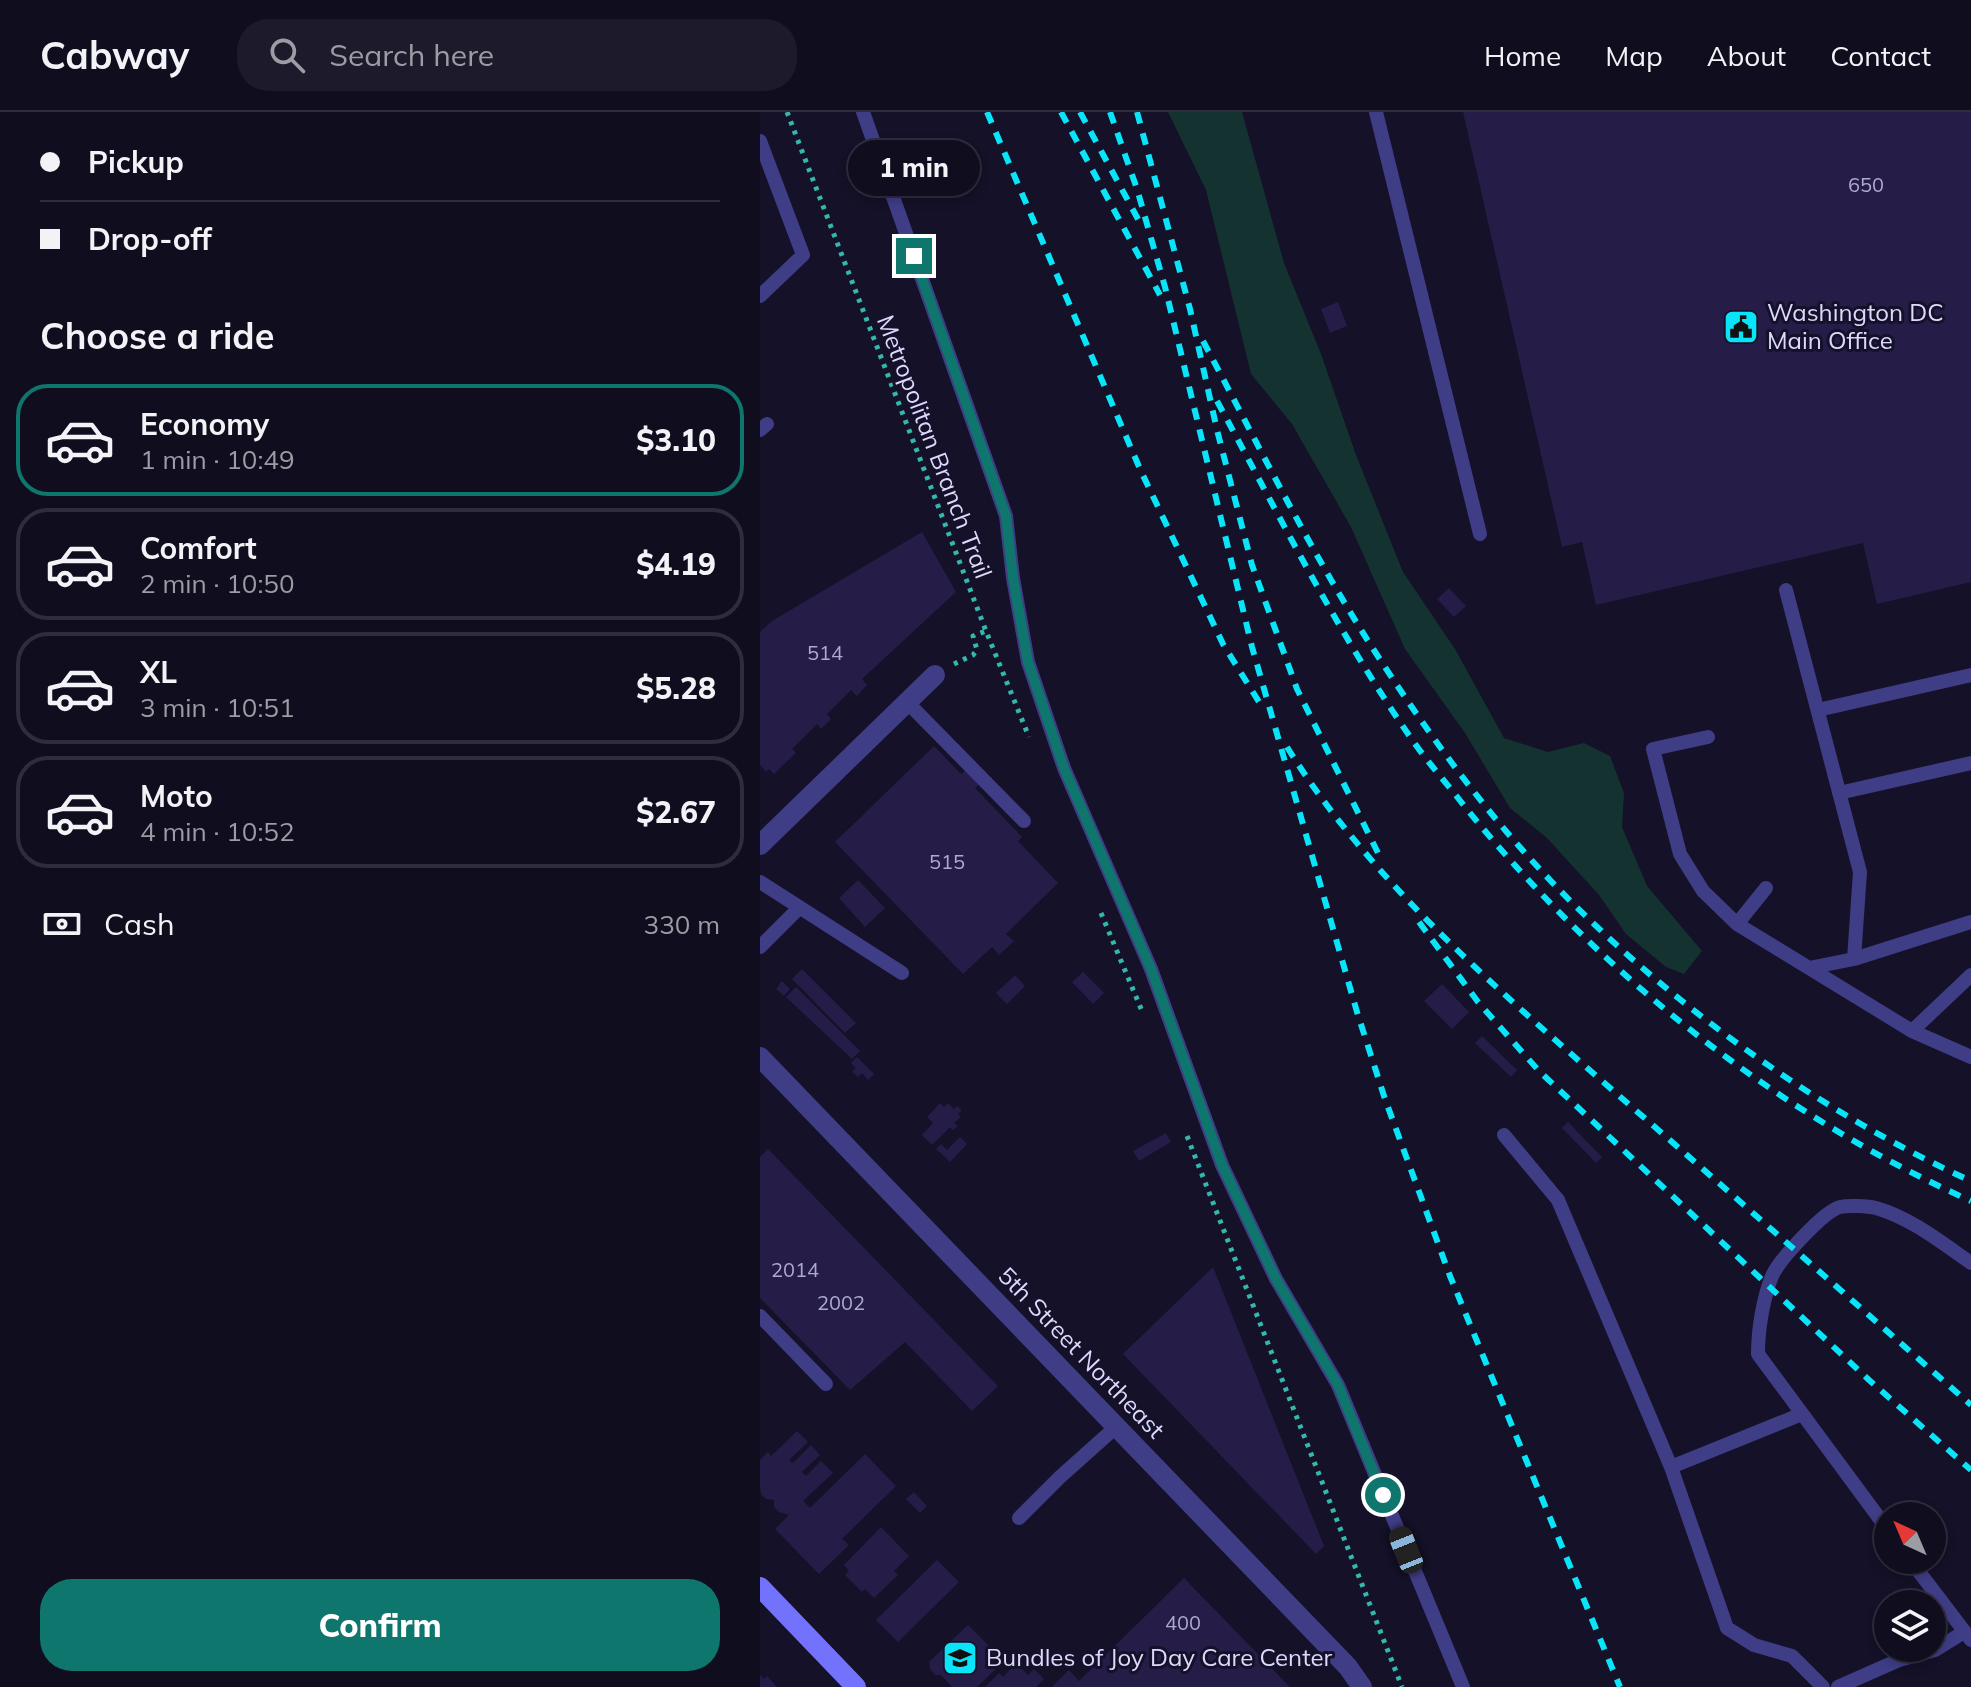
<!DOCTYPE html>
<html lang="en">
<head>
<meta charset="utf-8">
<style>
  body { margin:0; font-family:Mulish,sans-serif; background:#1d1b2b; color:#f1f3f6; height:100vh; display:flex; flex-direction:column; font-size:30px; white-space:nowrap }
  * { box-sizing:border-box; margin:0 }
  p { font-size:26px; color:#9b9ca4 }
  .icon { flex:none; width:44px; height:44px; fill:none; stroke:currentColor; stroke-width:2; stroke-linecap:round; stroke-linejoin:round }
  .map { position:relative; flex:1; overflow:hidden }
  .side { display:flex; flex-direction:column; background:#0f0d1e; width:760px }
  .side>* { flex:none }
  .banner { display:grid; align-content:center; height:176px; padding:0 40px; background:#0f0d1e }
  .needle { width:52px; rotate:316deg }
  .tools { position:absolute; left:1114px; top:1390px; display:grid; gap:16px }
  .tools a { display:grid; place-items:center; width:72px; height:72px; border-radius:50%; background:#0f0d1e; box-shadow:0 4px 12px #0003,0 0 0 2px #2f2d3c; font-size:40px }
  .end { position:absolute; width:36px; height:36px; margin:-18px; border:10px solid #0f766e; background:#fff; box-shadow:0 0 0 4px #fff }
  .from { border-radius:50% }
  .bubble { position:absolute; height:56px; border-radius:28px; background:#0f0d1e; box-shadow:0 4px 12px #0003,0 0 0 2px #2f2d3c; font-size:26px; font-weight:800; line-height:56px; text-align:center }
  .car { position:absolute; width:24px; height:48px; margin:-24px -12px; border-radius:10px; box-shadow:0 0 6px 2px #0007; background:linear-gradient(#222 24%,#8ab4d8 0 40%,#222 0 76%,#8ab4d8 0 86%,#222 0) }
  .banner b { display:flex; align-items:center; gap:28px; height:76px; font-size:30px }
  .banner b+b { border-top:2px solid #2f2d3c }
  .banner i { width:20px; height:20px; background:#f1f3f6 }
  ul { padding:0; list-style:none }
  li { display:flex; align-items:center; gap:24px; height:112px; margin:0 16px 12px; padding:0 24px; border:4px solid #2f2d3c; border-radius:32px }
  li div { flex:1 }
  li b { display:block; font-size:30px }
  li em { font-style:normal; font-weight:800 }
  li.current { border-color:#0f766e }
  li>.icon { width:72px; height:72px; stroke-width:1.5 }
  h2 { padding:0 40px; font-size:36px; line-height:96px }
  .pay { display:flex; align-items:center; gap:20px; height:88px; padding:0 40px; font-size:30px }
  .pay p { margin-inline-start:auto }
  .action { display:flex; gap:16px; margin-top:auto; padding:16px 40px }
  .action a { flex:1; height:92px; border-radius:32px; background:#0f766e; color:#fff; font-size:32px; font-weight:800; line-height:92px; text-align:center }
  header { display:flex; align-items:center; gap:48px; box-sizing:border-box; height:112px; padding:0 40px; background:#0f0d1e; border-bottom:2px solid #2f2d3c }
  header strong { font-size:38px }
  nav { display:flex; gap:44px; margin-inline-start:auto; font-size:28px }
  .search { width:560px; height:72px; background:#1d1b2b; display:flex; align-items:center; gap:20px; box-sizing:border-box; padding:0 28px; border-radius:32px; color:#9b9ca4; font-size:30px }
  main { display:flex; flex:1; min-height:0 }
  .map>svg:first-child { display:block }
</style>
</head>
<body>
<header>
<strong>Cabway</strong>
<div class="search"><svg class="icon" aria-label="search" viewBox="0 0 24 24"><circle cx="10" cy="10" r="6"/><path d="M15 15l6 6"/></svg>Search here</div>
<nav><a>Home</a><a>Map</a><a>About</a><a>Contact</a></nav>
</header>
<main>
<section class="side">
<div class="banner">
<b><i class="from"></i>Pickup</b>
<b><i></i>Drop-off</b>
</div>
<h2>Choose a ride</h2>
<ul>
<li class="current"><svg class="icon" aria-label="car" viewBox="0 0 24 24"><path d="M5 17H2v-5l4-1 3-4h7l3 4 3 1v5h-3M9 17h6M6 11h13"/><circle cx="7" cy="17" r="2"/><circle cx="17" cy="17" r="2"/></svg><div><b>Economy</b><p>1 min · 10:49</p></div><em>$3.10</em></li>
<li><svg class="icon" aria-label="car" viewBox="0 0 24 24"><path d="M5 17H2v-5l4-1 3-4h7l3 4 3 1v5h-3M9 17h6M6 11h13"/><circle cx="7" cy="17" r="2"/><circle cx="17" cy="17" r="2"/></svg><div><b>Comfort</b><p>2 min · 10:50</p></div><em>$4.19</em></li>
<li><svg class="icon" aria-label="car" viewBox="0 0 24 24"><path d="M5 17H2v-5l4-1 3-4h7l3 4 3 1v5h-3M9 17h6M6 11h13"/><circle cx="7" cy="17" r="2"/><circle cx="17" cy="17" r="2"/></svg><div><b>XL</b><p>3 min · 10:51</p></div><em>$5.28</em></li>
<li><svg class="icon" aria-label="car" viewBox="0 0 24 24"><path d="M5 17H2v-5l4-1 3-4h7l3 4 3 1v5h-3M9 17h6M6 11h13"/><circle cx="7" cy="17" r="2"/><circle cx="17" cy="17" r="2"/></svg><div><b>Moto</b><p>4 min · 10:52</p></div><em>$2.67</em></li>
</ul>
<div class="pay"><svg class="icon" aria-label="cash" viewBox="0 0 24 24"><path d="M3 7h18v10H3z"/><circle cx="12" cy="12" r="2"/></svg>Cash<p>330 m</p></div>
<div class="action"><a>Confirm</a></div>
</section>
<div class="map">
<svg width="1211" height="1575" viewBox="0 0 1211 1575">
  <rect width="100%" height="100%" fill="#141128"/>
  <path fill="#143230" d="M 408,0 L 482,0 L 524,151 L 561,242 L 596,343 L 643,460 L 695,537 L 744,626 L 788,640 L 824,631 L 850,644 L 864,681 L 862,715 L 887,774 L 942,839 L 924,862 L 906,855 L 866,822 L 839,783 L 787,726 L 750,696 L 705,621 L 645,537 L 591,415 L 532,312 L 491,262 L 446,78 Z"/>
  <path fill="#251d48" d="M 703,0 L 1211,0 L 1211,470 L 1117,492 L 1103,431 L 836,493 L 822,430 L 802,435 Z
    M 578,190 L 587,214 L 570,221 L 561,197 Z
    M 162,420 L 196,480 L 102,567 L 107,573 L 97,584 L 91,578 L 67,602 L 71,607 L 61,617 L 57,612 L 32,637 L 36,641 L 14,662 L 9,657 L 6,660 L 0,653 L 0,520 L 12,509 Z
    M 689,476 L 706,494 L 694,505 L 677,487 Z
    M 174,634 L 201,662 L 207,657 L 221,671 L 215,676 L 262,725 L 258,729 L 298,771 L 246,822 L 254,829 L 239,843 L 232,835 L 203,862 L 75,730 Z
    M 98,768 L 125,796 L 105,815 L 79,786 Z
    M 42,857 L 96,911 L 85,921 L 32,867 Z
    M 323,860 L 344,881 L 333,892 L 312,870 Z
    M 255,863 L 265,874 L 247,892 L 236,881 Z
    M 22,869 L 30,877 L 24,884 L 16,877 Z
    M 682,872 L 709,900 L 692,917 L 664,889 Z
    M 36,875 L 100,939 L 92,947 L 26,885 Z
    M 722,924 L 757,958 L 751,965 L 715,931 Z
    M 97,945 L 114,962 L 108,968 L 102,961 L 98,965 L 92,960 L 96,956 L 91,951 Z
    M 180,991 L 184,995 L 188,991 L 194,997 L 197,994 L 202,998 L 198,1002 L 201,1005 L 194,1011 L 198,1014 L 193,1018 L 190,1015 L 172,1033 L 162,1023 L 173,1011 L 167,1005 Z
    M 808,1010 L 842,1045 L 836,1051 L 802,1016 Z
    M 406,1021 L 411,1030 L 379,1049 L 373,1039 Z
    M 200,1025 L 207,1032 L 190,1050 L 176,1037 L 181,1032 L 187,1038 Z
    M 8,1037 L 238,1274 L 212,1299 L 145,1230 L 90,1278 L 0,1186 L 0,1045 Z
    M 453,1155 L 564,1434 L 556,1442 L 363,1242 Z
    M 37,1319 L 48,1330 L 29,1348 L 33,1351 L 51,1333 L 60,1343 L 42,1360 L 46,1364 L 61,1349 L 73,1361 L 43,1389 L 50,1396 L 105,1342 L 136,1374 L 82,1427 L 89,1433 L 59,1462 L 15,1417 L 29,1403 L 19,1400 L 14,1395 L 14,1388 L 6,1387 L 1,1382 L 0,1374 L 0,1348 L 8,1340 L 11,1344 Z
    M 154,1380 L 167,1394 L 160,1401 L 146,1387 Z
    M 121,1415 L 149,1444 L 134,1459 L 138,1463 L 114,1486 L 105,1477 L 102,1480 L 85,1463 L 89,1459 L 84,1453 Z
    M 177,1448 L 199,1470 L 138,1530 L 116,1508 Z
    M 424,1466 L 530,1575 L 292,1575 L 309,1558 L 319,1569 Z
    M 208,1513 L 244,1549 L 217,1575 L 192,1575 L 181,1563 L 175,1563 L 170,1557 L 169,1550 Z
    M 256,1551 L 268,1563 L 274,1557 L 284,1567 L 276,1575 L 225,1575 L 239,1561 L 243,1565 Z
    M 0,1563 L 4,1567 L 7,1564 L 17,1575 L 0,1575 Z"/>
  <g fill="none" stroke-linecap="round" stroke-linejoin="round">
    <path stroke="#33b8ae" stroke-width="5" stroke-dasharray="4 6" stroke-linecap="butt" d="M 27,0 L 226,519 L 269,625
      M 194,552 L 213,543 L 217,538 L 213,524 L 226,519
      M 341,801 L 382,899
      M 427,1024 L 642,1575"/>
    <path stroke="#3f3d86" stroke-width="14" d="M 103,0 L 246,404 L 253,466 L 268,550 L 304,656 L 391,857 L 462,1053 L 516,1167 L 578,1273 L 703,1575
      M 616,0 L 720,422
      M 0,29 L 43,143 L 0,184
      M 0,318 L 7,312
      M 1026,478 L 1100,760 L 1094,847
      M 147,590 L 264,709
      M 1058,598 L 1211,563
      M 948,625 L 893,637 L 920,742 L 943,779 L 977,812 L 1152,919 L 1211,945
      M 1079,681 L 1211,651
      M 0,770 L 142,861
      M 977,812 L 1006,776
      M 0,835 L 39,796
      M 1049,856 L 1094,847 L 1211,810
      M 1152,919 L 1211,863
      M 744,1023 L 798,1088 L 911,1355 L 967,1516 L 994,1533 L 1032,1544 L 1063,1575
      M 0,1204 L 66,1272
      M 911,1355 L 1042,1302
      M 259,1406 L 300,1365 L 356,1315
      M 1128,1418 L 998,1242 C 998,1217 1003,1187 1012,1164 C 1019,1148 1064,1099 1080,1095 C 1089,1093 1107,1094 1116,1096 C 1151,1106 1182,1131 1211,1151
      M 1150,1448 L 1211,1528
      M 1078,1575 L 1139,1548 L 1175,1538 L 1204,1520"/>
    <path stroke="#3f3d86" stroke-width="20" d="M 0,733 L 175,563
      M 0,945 L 588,1555 L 602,1575"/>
    <path stroke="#7372fc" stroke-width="20" d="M 0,1475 L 96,1575"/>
    <path stroke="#09e4f9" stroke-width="6" stroke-dasharray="12 10" stroke-linecap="butt" d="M 227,0 L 380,357 L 463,532 L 504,598
      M 301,0 L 400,183
      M 320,0 L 379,109
      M 350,0 L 377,77 L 405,175 L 492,535 L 597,900 L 625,987 L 690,1164 L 860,1575
      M 377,0 L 430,197 L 457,318 L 492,453 L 537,577 L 620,745
      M 443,229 C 497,330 548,435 610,532 C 651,596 696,660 745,718 C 866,861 1041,992 1211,1069
      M 457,289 C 519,403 578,522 653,629 C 667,649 683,667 698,686 C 834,857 1011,999 1211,1089
      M 527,635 C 612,772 745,884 865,989 C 981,1090 1096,1192 1211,1293
      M 659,810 L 718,890 L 779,959 L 1109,1268 L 1211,1358"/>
  </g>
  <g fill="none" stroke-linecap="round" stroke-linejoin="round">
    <path stroke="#0f766e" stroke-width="10" d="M 154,144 L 246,404 L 253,466 L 268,550 L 304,656 L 391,857 L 462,1053 L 516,1167 L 578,1273 L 623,1383"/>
  </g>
  <defs>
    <g id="civic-square" transform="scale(1.8)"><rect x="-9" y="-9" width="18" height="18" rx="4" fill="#09e4f9" stroke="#141128"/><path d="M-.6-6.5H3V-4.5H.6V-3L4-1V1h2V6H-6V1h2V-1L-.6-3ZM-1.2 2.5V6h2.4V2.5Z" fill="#111"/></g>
    <g id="school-square" transform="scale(1.8)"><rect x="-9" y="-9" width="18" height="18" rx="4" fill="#09e4f9" stroke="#141128"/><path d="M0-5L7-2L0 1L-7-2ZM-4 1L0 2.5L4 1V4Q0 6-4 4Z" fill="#111"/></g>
  </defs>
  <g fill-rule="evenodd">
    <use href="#civic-square" x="981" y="215"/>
    <use href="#school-square" x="200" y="1546"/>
  </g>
  <g text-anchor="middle" stroke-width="6" stroke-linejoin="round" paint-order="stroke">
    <g font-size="20" fill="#aea9d0">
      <text x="1106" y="80">650</text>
      <text x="65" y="548">514</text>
      <text x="187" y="757">515</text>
      <text x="35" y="1165">2014</text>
      <text x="81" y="1198">2002</text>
      <text x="423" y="1518">400</text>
    </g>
    <g font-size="24" fill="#dcd8fe" stroke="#141128" text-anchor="start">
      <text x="1007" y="209">Washington DC<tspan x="1007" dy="28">Main Office</tspan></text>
      <text x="226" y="1554">Bundles of Joy Day Care Center</text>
    </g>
    <g font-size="24" fill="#dcd8fe" stroke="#141128">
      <text transform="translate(174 335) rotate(69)" y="8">Metropolitan Branch Trail</text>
      <text transform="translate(321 1241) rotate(46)" y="8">5th Street Northeast</text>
    </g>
  </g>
</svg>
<div class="tools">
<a><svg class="needle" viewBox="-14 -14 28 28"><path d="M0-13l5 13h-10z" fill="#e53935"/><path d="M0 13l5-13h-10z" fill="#9b9ca4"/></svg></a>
<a><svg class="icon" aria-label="layers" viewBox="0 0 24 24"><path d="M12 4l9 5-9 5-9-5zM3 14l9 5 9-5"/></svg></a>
</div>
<i class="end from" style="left:623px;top:1383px"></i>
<i class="end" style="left:154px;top:144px"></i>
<div class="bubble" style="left:88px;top:28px;width:132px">1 min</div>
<i class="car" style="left:646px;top:1438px;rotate:338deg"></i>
</div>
</main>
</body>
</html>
